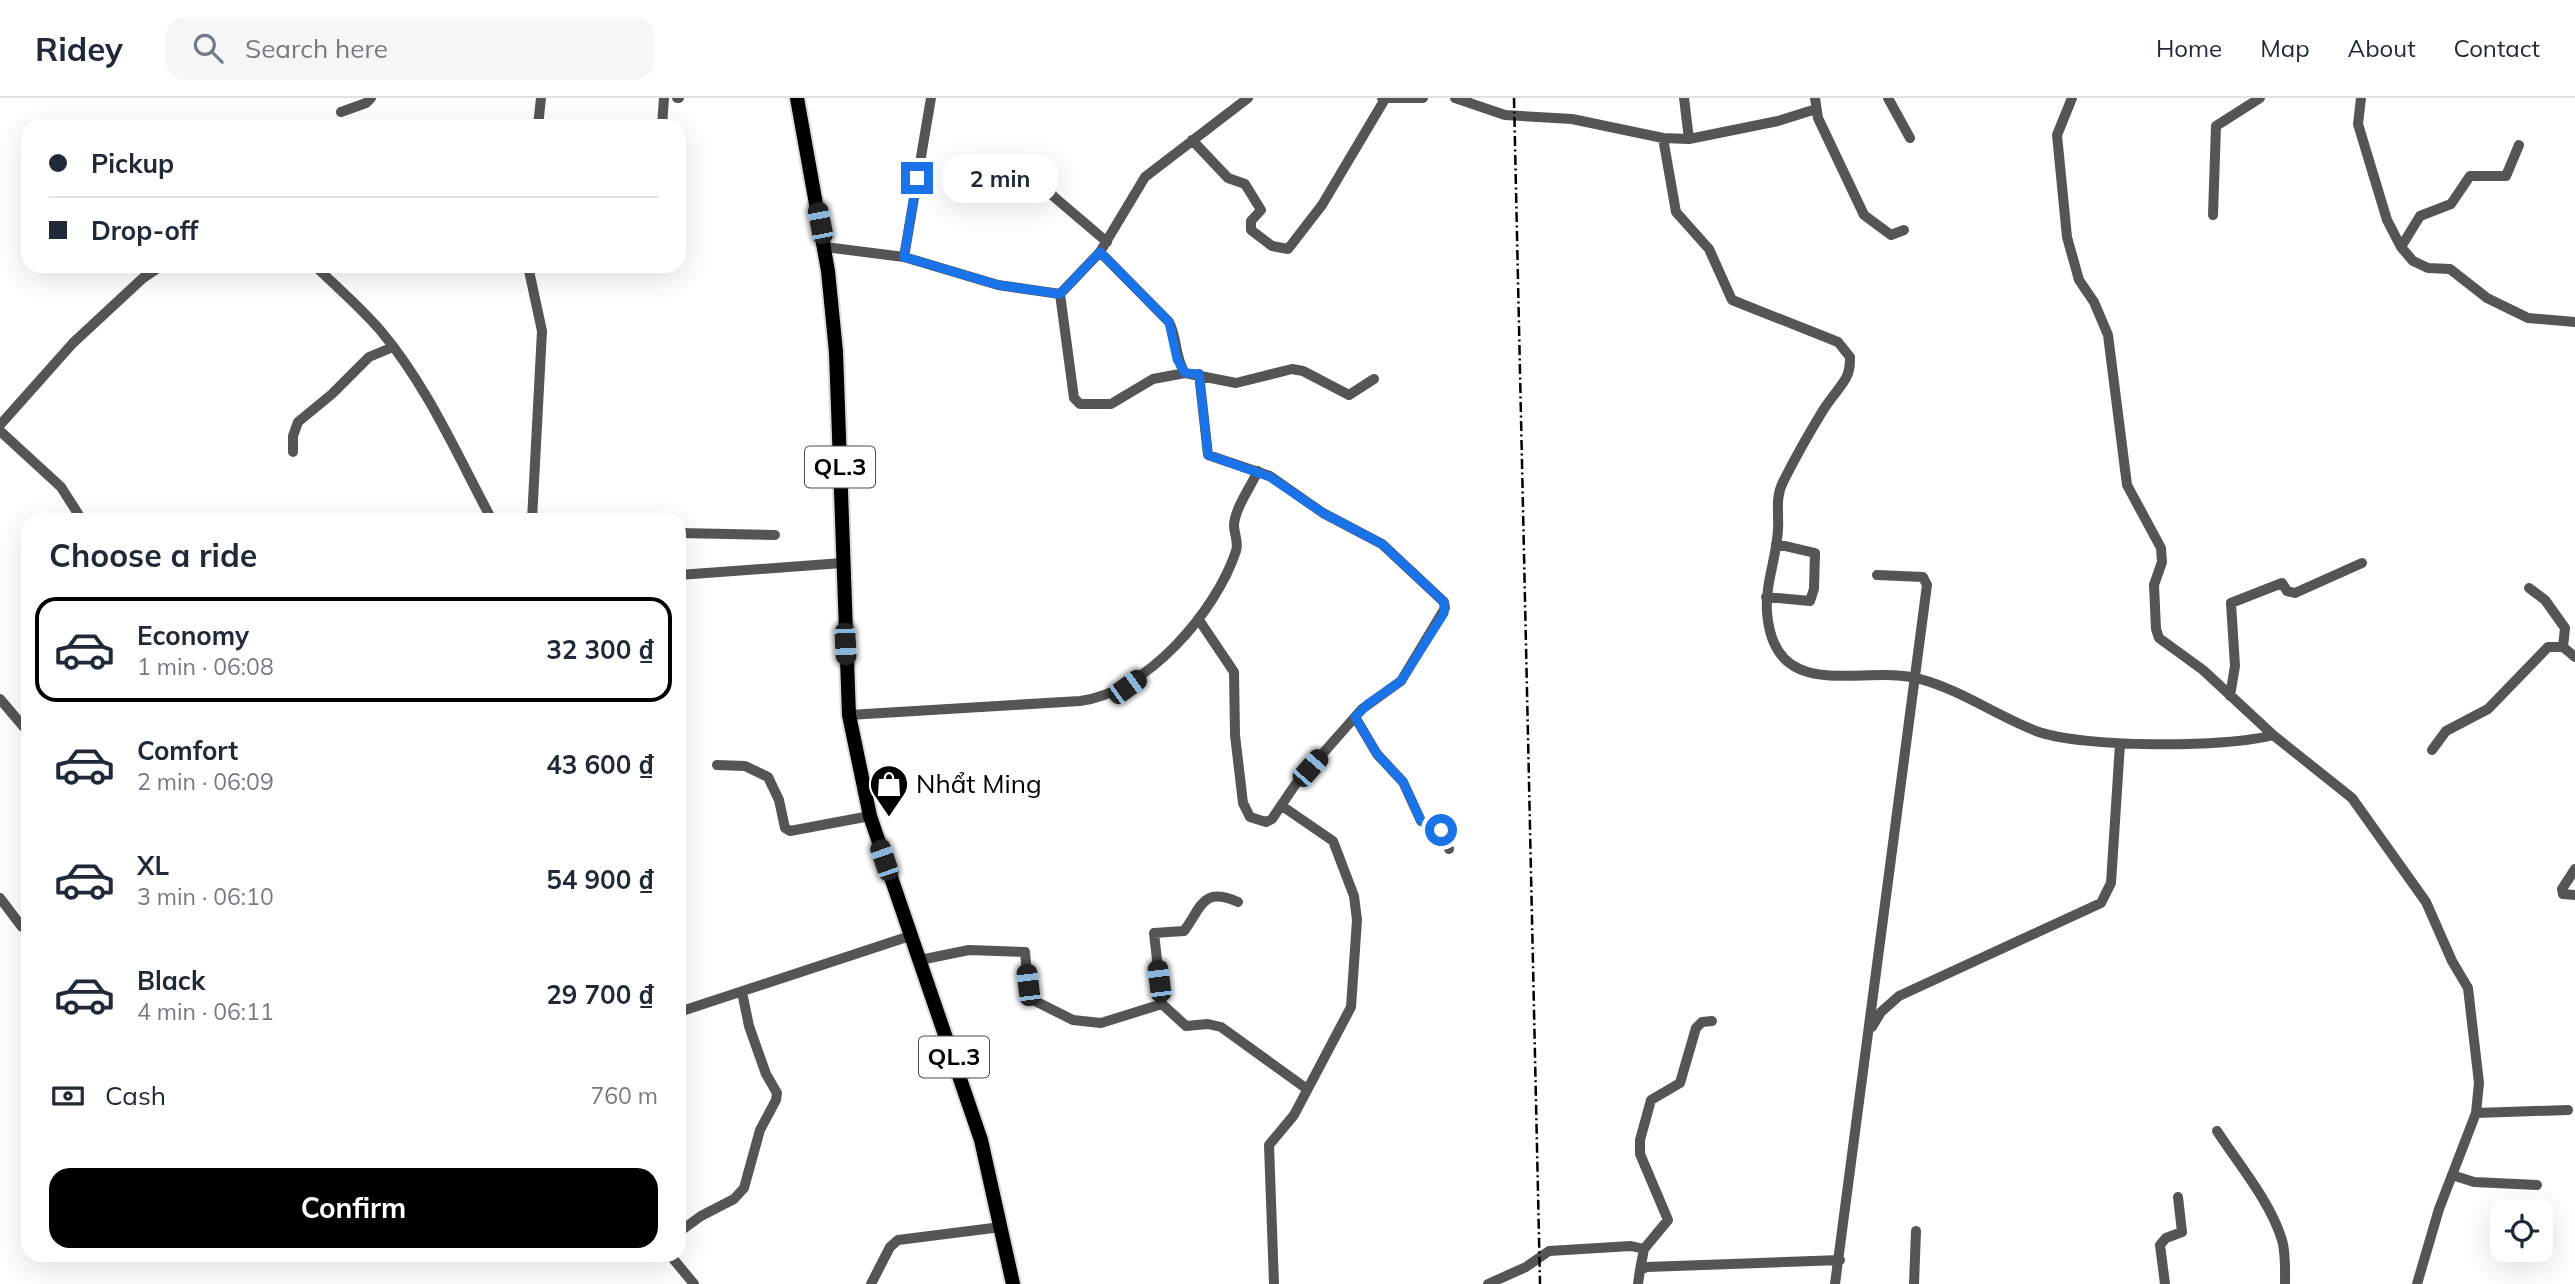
<!DOCTYPE html>
<html lang="en">
<head>
<meta charset="utf-8">
<style>
  body { margin:0; font-family:Mulish,sans-serif; background:#f6f6f7; color:#1f2937; height:100vh; display:flex; flex-direction:column; font-size:26px; white-space:nowrap }
  * { box-sizing:border-box; margin:0 }
  p { font-size:23px; color:#747a83 }
  .icon { flex:none; width:38px; height:38px; fill:none; stroke:currentColor; stroke-width:2; stroke-linecap:round; stroke-linejoin:round }
  .map { position:relative; flex:1; overflow:hidden }
  .sheet { position:absolute; left:21px; top:415px; width:665px; height:749px; display:flex; flex-direction:column; background:#fff; border-radius:21px; box-shadow:0 7px 28px #0002 }
  .sheet>* { flex:none }
  .banner { position:absolute; left:21px; top:21px; width:665px; height:154px; border-radius:21px; box-shadow:0 7px 28px #0002; display:grid; align-content:center; height:154px; padding:0 28px; background:#fff }
  .buttons { position:absolute; left:2490px; top:1101px; display:grid; gap:14px }
  .buttons a { display:grid; place-items:center; width:63px; height:63px; border-radius:14px; background:#fff; box-shadow:0 7px 28px #0002; font-size:35px }
  .end { position:absolute; width:32px; height:32px; margin:-16px; border:9px solid #1a73e8; background:#fff; box-shadow:0 0 0 4px #fff }
  .from { border-radius:50% }
  .bubble { position:absolute; height:49px; border-radius:21px; background:#fff; box-shadow:0 7px 28px #0002; font-size:23px; font-weight:700; line-height:49px; text-align:center }
  .car { position:absolute; width:21px; height:42px; margin:-21px -10px; border-radius:9px; box-shadow:0 0 5px 2px #0007; background:linear-gradient(#222 24%,#8ab4d8 0 40%,#222 0 76%,#8ab4d8 0 86%,#222 0) }
  .banner b { display:flex; align-items:center; gap:24px; height:66px; font-size:26px }
  .banner b+b { border-top:2px solid #e0e1e3 }
  .banner i { width:18px; height:18px; background:#1f2937 }
  ul { padding:0; list-style:none }
  li { display:flex; align-items:center; gap:21px; height:105px; margin:0 14px 10px; padding:0 14px; border:4px solid transparent; border-radius:21px }
  li div { flex:1 }
  li b { display:block; font-size:26px }
  li em { font-style:normal; font-weight:700 }
  li.active { border-color:#000 }
  li>.icon { width:63px; height:63px; stroke-width:1.5 }
  h2 { padding:0 28px; font-size:32px; line-height:84px }
  .pay { display:flex; align-items:center; gap:18px; height:77px; padding:0 28px; font-size:26px }
  .pay p { margin-inline-start:auto }
  .cta { display:flex; gap:14px; margin-top:auto; padding:14px 28px }
  .cta a { flex:1; height:80px; border-radius:21px; background:#000; color:#fff; font-size:28px; font-weight:700; line-height:80px; text-align:center }
  header { display:flex; align-items:center; gap:42px; box-sizing:border-box; height:98px; padding:0 35px; background:#fff; border-bottom:2px solid #e0e1e3 }
  header strong { font-size:33px }
  nav { display:flex; gap:38px; margin-inline-start:auto; font-size:24px }
  .search { width:490px; height:63px; background:#f6f6f7; display:flex; align-items:center; gap:18px; box-sizing:border-box; padding:0 24px; border-radius:21px; color:#747a83; font-size:26px }
  .map>svg:first-child { display:block }
</style>
</head>
<body>
<header>
<strong>Ridey</strong>
<div class="search"><svg class="icon" aria-label="search" viewBox="0 0 24 24"><circle cx="10" cy="10" r="6"/><path d="M15 15l6 6"/></svg>Search here</div>
<nav><a>Home</a><a>Map</a><a>About</a><a>Contact</a></nav>
</header>
<div class="map">
<svg width="2575" height="1186" viewBox="0 0 2575 1186">
  <rect width="100%" height="100%" fill="#fff"/>
  <g fill="none" stroke-linecap="round" stroke-linejoin="round">
    <g stroke="#dbdbdb" stroke-width="18">
      <path id="highway" d="M 797,0 L 828,173 L 836,254 L 849,617 L 870,718 L 981,1042 L 1013,1186"/>
    </g>
    <path stroke="#555" stroke-width="10" d="M 677,0 L 679,0
      M 1382,0 L 1423,0
      M 1455,0 L 1505,17 L 1572,21 L 1663,40 L 1689,41 L 1778,23 L 1816,11
      M 1684,0 L 1689,41
      M 1815,0 L 1818,20 L 1864,117 L 1891,137 L 1904,132
      M 1888,0 L 1910,40
      M 2072,0 L 2057,37 L 2067,139 L 2079,182 L 2094,204 L 2108,237 L 2127,387 L 2161,450 L 2162,464 L 2154,487 L 2156,531 L 2159,540 L 2203,572 L 2273,637 L 2352,700 L 2426,804 L 2452,863 L 2468,890 L 2479,985 L 2476,1015 L 2439,1111 L 2417,1186
      M 2361,0 L 2358,26 L 2387,122 L 2401,149 L 2413,163 L 2428,170 L 2450,171 L 2487,200 L 2528,220 L 2575,224
      M 341,14 L 366,5 L 371,0
      M 538,28 L 541,0
      M 662,28 L 664,0
      M 1663,40 L 1676,114 L 1709,151 L 1732,202 L 1838,244 L 1850,259 C 1850,266 1850,273 1846,280 C 1839,292 1829,302 1822,314 C 1808,337 1795,360 1783,384 C 1775,400 1779,414 1778,431 C 1777,459 1765,485 1767,514 C 1774,609 1864,565 1920,581 C 1961,592 1997,618 2036,633 C 2081,650 2227,650 2273,637
      M 1192,42 L 1228,80 L 1245,86 L 1261,112 L 1251,123 L 1251,132 L 1272,148 L 1288,151 L 1322,107 L 1385,1
      M 1042,79 L 1053,98 L 1107,144
      M 2213,117 L 2216,28 L 2260,0
      M 825,149 L 904,159 L 998,187 L 1060,196
      M 2401,149 L 2420,118 L 2451,106 L 2470,78 L 2506,78 L 2519,47
      M 1100,154 L 1169,224 C 1178,241 1174,258 1185,275
      M 904,159 L 931,0
      M 315,168 C 337,189 360,209 380,232 C 427,287 458,359 492,422
      M 528,168 L 542,233 L 532,422
      M 1060,196 L 1074,300 L 1080,306 L 1111,306 L 1153,281 L 1185,275 L 1236,285 L 1292,271 L 1303,273 L 1349,297 L 1374,281
      M 1060,196 L 1100,154 L 1145,79 L 1248,0
      M 0,327 L 73,245 L 143,180 L 161,168
      M 0,333 L 61,389 L 82,422
      M 293,354 L 293,338 L 298,324 L 332,296 L 369,259 L 393,249
      M 679,435 L 775,437
      M 679,477 L 842,465
      M 2529,490 L 2545,502 L 2565,530 L 2563,549
      M 1766,499 L 1810,503 L 1814,491 L 1815,455 L 1776,446
      M 1199,522 L 1234,574 L 1235,637 L 1243,705 L 1250,719 L 1266,724 L 1272,721 L 1295,687 L 1362,611 L 1401,583 L 1445,510 L 1444,504 L 1382,446 L 1323,415 L 1270,378 L 1208,357 L 1199,276
      M 2230,598 L 2235,568 L 2231,505 L 2282,485 L 2287,493 L 2295,495 L 2362,465
      M 0,601 L 28,634
      M 849,617 L 1080,603 C 1146,595 1216,514 1236,453 C 1239,444 1234,436 1234,427 C 1235,410 1251,388 1258,373
      M 1355,619 L 1377,656 L 1403,684 L 1421,723 L 1441,732 L 1449,751
      M 2432,652 L 2446,633 L 2488,611 L 2548,549 L 2563,549 L 2575,559
      M 717,667 L 745,668 L 768,679 L 779,702 L 785,730 L 790,733 L 870,718
      M 2575,771 L 2562,791 L 2563,796 L 2575,797
      M 0,800 L 22,829 L 28,822
      M 920,862 L 969,852 L 1025,854 L 1028,887 L 1037,904 L 1073,922 L 1101,925 L 1162,906 L 1186,928 L 1208,926 L 1221,929 L 1307,991
      M 1162,906 L 1154,835 L 1184,833 C 1202,809 1202,788 1238,804
      M 679,914 L 910,838
      M 1872,929 L 1881,914 L 1899,898 L 2101,805 L 2111,785 L 2120,646
      M 2476,1015 L 2568,1012
      M 2217,1033 C 2239,1067 2270,1103 2282,1142 C 2286,1156 2285,1172 2285,1186
      M 2452,1077 L 2474,1084 L 2537,1087
      M 679,1134 L 701,1118 L 734,1101 L 744,1090 L 760,1032 L 776,1002 L 777,995 L 766,976 L 749,928 L 742,894
      M 670,1157 L 694,1186
      M 1640,1172 L 1644,1151 L 1668,1122 L 1640,1056 L 1640,1042 L 1651,1002 L 1680,985 L 1696,930 L 1702,924 L 1712,923
      M 871,1186 L 890,1149 L 898,1142 L 1001,1129
      M 1274,1186 L 1269,1047 L 1294,1017 L 1351,909 L 1357,822 L 1354,798 L 1333,743 L 1282,708
      M 1488,1186 L 1526,1169 L 1549,1153 L 1631,1148 L 1644,1151
      M 1638,1186 L 1640,1172 L 1647,1169 L 1840,1162
      M 1835,1186 L 1927,487 L 1923,479 L 1877,477
      M 1914,1186 L 1916,1133
      M 2165,1186 L 2160,1147 L 2166,1140 L 2182,1134 L 2178,1099"/>
    <use href="#highway" stroke="#000" stroke-width="14"/>
    <path stroke="#000" stroke-width="2.5" stroke-dasharray="10 3.5 2 3.5" stroke-linecap="butt" d="M 1514,0 L 1540,1186"/>
  </g>
  <g fill="none" stroke-linecap="round" stroke-linejoin="round">
    <path stroke="#1a73e8" stroke-width="9" d="M 917,80 L 904,159 L 998,187 L 1060,196 L 1100,154 L 1169,224 L 1177,261 L 1185,275 L 1199,276 L 1208,357 L 1270,379 L 1323,415 L 1382,446 L 1444,504 L 1444,515 L 1401,583 L 1368,606 L 1355,619 L 1377,656 L 1403,684 L 1421,723 L 1441,732"/>
  </g>
  <defs>
    <g id="shop-pin" transform="scale(2.0125)"><path d="M0 17L-7.5 6A9.5 9.5 0 1 1 7.5 6Z" fill="#000" stroke="#fff"/><path d="M-5-2.5h2.3a2.7 3.5 0 0 1 5.4 0H5L5.5 6h-11ZM-1.5-2.5h3a1.5 2.3 0 0 0-3 0Z" fill="#fff"/></g>
  </defs>
  <g fill-rule="evenodd">
    <use href="#shop-pin" x="889" y="686"/>
  </g>
  <g text-anchor="middle" stroke-width="7" stroke-linejoin="round" paint-order="stroke">
    <g fill="#fff" stroke="#4c4c4c" stroke-width="2">
      <rect x="805" y="348.5" width="70" height="41" rx="5"/>
      <rect x="919" y="938.5" width="70" height="41" rx="5"/>
    </g>
    <g font-size="24" font-weight="bold" fill="#000">
      <text x="840" y="377">QL.3</text>
      <text x="954" y="967">QL.3</text>
    </g>
    <g font-size="26" fill="#000" stroke="#fff" text-anchor="start">
      <text x="916" y="695">Nhẩt Ming</text>
    </g>
  </g>
</svg>
<div class="buttons">
<a><svg class="icon" aria-label="locate" viewBox="0 0 24 24"><circle cx="12" cy="12" r="6"/><path d="M12 2v4M12 18v4M2 12h4M18 12h4"/></svg></a>
</div>
<i class="end from" style="left:1441px;top:732px"></i>
<i class="end" style="left:917px;top:80px"></i>
<div class="bubble" style="left:942px;top:56px;width:116px">2 min</div>
<i class="car" style="left:820px;top:125px;rotate:349deg"></i>
<i class="car" style="left:845px;top:546px;rotate:177deg"></i>
<i class="car" style="left:1127px;top:589px;rotate:54deg"></i>
<i class="car" style="left:1310px;top:670px;rotate:41deg"></i>
<i class="car" style="left:884px;top:762px;rotate:341deg"></i>
<i class="car" style="left:1159px;top:883px;rotate:353deg"></i>
<i class="car" style="left:1028px;top:887px;rotate:353deg"></i>
<div class="banner">
<b><i class="from"></i>Pickup</b>
<b><i></i>Drop-off</b>
</div>
<section class="sheet">
<h2>Choose a ride</h2>
<ul>
<li class="active"><svg class="icon" aria-label="car" viewBox="0 0 24 24"><path d="M5 17H2v-5l4-1 3-4h7l3 4 3 1v5h-3M9 17h6M6 11h13"/><circle cx="7" cy="17" r="2"/><circle cx="17" cy="17" r="2"/></svg><div><b>Economy</b><p>1 min · 06:08</p></div><em>32 300 ₫</em></li>
<li><svg class="icon" aria-label="car" viewBox="0 0 24 24"><path d="M5 17H2v-5l4-1 3-4h7l3 4 3 1v5h-3M9 17h6M6 11h13"/><circle cx="7" cy="17" r="2"/><circle cx="17" cy="17" r="2"/></svg><div><b>Comfort</b><p>2 min · 06:09</p></div><em>43 600 ₫</em></li>
<li><svg class="icon" aria-label="car" viewBox="0 0 24 24"><path d="M5 17H2v-5l4-1 3-4h7l3 4 3 1v5h-3M9 17h6M6 11h13"/><circle cx="7" cy="17" r="2"/><circle cx="17" cy="17" r="2"/></svg><div><b>XL</b><p>3 min · 06:10</p></div><em>54 900 ₫</em></li>
<li><svg class="icon" aria-label="car" viewBox="0 0 24 24"><path d="M5 17H2v-5l4-1 3-4h7l3 4 3 1v5h-3M9 17h6M6 11h13"/><circle cx="7" cy="17" r="2"/><circle cx="17" cy="17" r="2"/></svg><div><b>Black</b><p>4 min · 06:11</p></div><em>29 700 ₫</em></li>
</ul>
<div class="pay"><svg class="icon" aria-label="cash" viewBox="0 0 24 24"><path d="M3 7h18v10H3z"/><circle cx="12" cy="12" r="2"/></svg>Cash<p>760 m</p></div>
<div class="cta"><a>Confirm</a></div>
</section>
</div>
</body>
</html>
